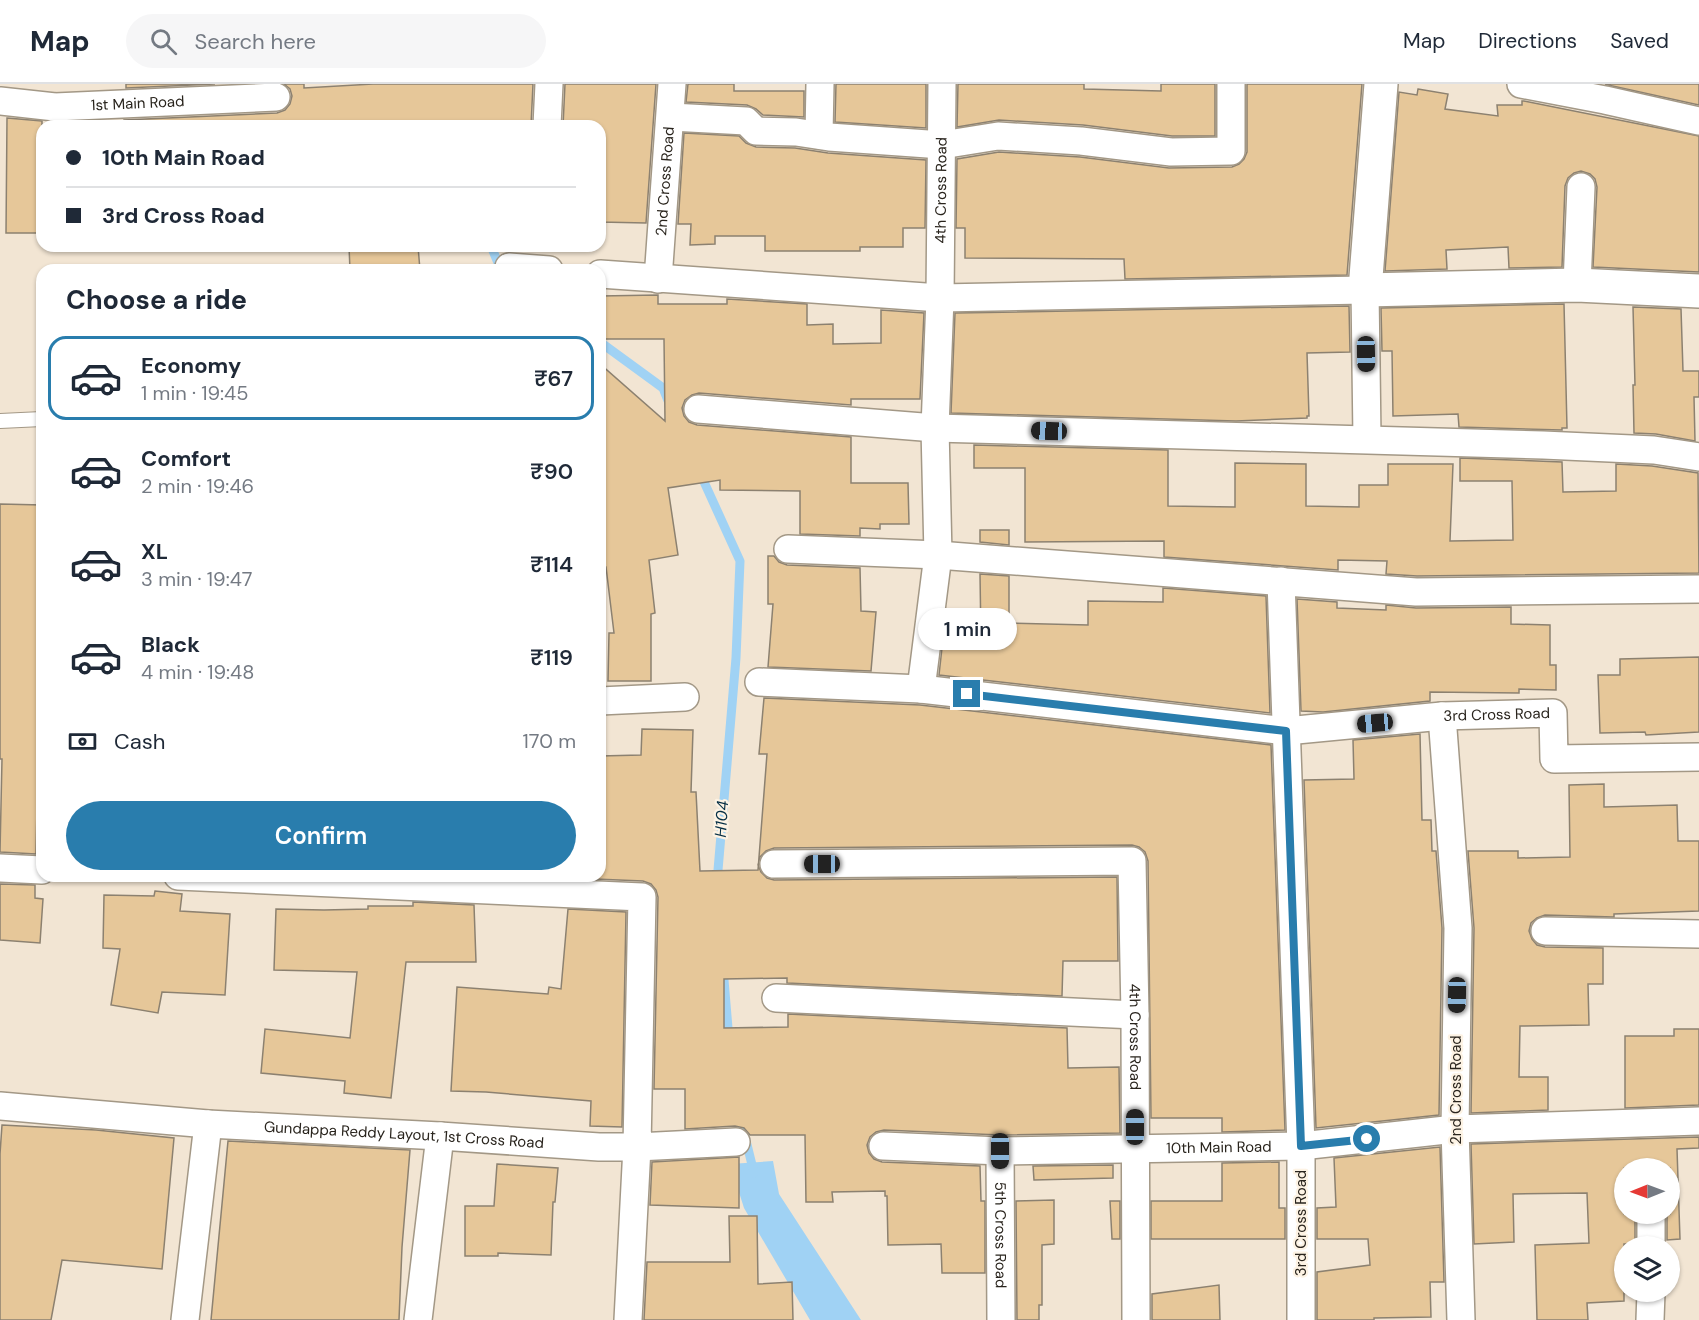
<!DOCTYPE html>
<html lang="en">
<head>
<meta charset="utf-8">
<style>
  body { margin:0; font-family:"DM Sans",sans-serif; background:#f6f6f7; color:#1f2937; height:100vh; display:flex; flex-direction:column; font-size:22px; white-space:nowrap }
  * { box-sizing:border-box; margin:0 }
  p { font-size:20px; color:#747a83 }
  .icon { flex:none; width:33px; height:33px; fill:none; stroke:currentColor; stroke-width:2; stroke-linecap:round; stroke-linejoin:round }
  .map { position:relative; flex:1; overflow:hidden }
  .drawer { position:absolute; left:36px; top:180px; width:570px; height:618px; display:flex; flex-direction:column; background:#fff; border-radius:18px; box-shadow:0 2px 4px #0004 }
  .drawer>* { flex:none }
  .top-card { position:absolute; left:36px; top:36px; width:570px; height:132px; border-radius:18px; box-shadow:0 2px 4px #0004; display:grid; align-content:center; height:132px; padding:0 30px; background:#fff }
  .needle { width:39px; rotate:269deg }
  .tools { position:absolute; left:1614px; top:1074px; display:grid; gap:12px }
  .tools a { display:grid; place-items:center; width:66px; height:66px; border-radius:50%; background:#fff; box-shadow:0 2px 4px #0004; font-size:30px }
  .end { position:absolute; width:27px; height:27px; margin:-14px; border:8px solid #297dad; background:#fff; box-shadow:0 0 0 3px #fff }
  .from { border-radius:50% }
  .bubble { position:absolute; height:42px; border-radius:21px; background:#fff; box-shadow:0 2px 4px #0004; font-size:20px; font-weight:600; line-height:42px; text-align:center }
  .car { position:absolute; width:18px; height:36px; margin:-18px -9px; border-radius:8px; box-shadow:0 0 4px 2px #0007; background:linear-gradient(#222 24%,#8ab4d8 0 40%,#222 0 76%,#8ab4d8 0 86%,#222 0) }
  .top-card b { display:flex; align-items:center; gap:21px; height:57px; font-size:22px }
  .top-card b+b { border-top:2px solid #e0e1e3 }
  .top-card i { width:15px; height:15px; background:#1f2937 }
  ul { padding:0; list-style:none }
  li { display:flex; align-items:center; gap:18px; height:84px; margin:0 12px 9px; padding:0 18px; border:3px solid transparent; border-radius:18px }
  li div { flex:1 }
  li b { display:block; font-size:22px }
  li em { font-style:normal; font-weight:600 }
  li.active { border-color:#297dad }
  li>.icon { width:54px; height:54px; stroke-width:1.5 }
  h2 { padding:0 30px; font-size:27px; line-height:72px }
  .pay { display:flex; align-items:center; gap:15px; height:66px; padding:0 30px; font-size:22px }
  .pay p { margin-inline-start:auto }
  .action { display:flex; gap:12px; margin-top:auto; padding:12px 30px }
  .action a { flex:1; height:69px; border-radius:36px; background:#297dad; color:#fff; font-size:24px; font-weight:600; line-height:69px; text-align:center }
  header { display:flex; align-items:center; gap:36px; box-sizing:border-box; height:84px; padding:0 30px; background:#fff; border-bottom:2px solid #e0e1e3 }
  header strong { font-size:28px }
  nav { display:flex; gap:33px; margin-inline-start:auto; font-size:21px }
  .search { width:420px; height:54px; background:#f6f6f7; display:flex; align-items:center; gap:15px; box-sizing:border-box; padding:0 21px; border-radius:33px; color:#747a83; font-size:22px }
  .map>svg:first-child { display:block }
</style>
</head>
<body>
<header>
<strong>Map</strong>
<div class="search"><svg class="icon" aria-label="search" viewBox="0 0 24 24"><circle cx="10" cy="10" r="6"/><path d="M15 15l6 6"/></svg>Search here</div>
<nav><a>Map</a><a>Directions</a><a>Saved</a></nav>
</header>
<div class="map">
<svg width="1699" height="1236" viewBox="0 0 1699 1236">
  <rect width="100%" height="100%" fill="#f2e5d3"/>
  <path fill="#a0d2f4" d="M 773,1077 L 779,1110 L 861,1236 L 810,1236 L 744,1124 L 730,1080 Z"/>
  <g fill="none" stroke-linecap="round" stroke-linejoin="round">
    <path stroke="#a0d2f4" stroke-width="9" d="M 491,162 L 501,186
      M 600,258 L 663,304 L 669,319
      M 700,389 L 740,477 L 736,574 L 717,798
      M 723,884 L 729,956
      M 740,1032 L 754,1089"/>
  </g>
  <path fill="#e6c799" stroke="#8c8170" stroke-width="1.5" d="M 126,0 L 215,0 L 126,4 Z
    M 284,0 L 304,0 L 304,4 L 373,0 L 533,0 L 531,42 L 124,42 L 124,36 L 277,29 L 285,26 L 290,20 L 292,12 L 290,5 Z
    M 565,0 L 656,0 L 646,139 L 600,138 L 600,42 L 563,42 Z
    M 688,0 L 734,0 L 734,7 L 804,7 L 804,33 L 763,31 L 756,25 L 747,21 L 686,18 Z
    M 836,0 L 926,0 L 926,44 L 835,38 Z
    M 958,0 L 1084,0 L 1084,5 L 1161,7 L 1161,0 L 1215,0 L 1215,52 L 1172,52 L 1083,41 L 999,36 L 957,43 Z
    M 1247,0 L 1362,0 L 1347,191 L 1125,195 L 1124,175 L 965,174 L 965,144 L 956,144 L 957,75 L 999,68 L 1080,73 L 1169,84 L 1232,83 L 1239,80 L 1244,75 L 1247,68 Z
    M 1605,0 L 1699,0 L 1699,21 L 1608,1 Z
    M 1418,5 L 1448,10 L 1445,25 L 1498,32 L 1497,21 L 1522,21 L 1522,17 L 1524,17 L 1699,52 L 1699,188 L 1593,183 L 1597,103 L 1595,95 L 1590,90 L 1581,87 L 1574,89 L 1568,94 L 1565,102 L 1562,183 L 1509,184 L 1508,163 L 1446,166 L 1447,185 L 1385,187 L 1399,8 L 1417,11 Z
    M 7,34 L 42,37 L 42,149 L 6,149 Z
    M 684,49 L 739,52 L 746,59 L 756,63 L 795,64 L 828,69 L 926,76 L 925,144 L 903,144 L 903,163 L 860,163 L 860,167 L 765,167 L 765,152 L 715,152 L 715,160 L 690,161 L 691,140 L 678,140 Z
    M 349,162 L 418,162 L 420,186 L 350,186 Z
    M 658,211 L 658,220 L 727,220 L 727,215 L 807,220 L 807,241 L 833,240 L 833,260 L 881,259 L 881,226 L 924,229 L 920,315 L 851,315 L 851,321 L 699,309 L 692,311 L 685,316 L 682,324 L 684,332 L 689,338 L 697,341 L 851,353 L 851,399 L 908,399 L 909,440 L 880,440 L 880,445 L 860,444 L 860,452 L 800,450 L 800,407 L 720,406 L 720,396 L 668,404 L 678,471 L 649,476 L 655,529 L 651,530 L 651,597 L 608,597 L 609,549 L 614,549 L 606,483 L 600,484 L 600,280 L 665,337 L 664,255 L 600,255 L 600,212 Z
    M 1564,220 L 1567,344 L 1562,344 L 1562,346 L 1459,343 L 1458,330 L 1393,332 L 1392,267 L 1382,267 L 1381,224 Z
    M 1349,222 L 1350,268 L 1307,269 L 1309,332 L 1307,332 L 1307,334 L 1236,337 L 951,329 L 955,229 Z
    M 1633,223 L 1681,225 L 1683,287 L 1699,287 L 1699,313 L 1694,313 L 1695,357 L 1656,350 L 1634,349 L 1633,301 L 1635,301 Z
    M 974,361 L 1168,366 L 1168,422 L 1235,423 L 1235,379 L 1306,380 L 1306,422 L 1359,423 L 1359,401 L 1388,401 L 1388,380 L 1453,380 L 1450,457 L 1513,456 L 1512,397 L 1460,397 L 1460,374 L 1562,378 L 1563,408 L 1616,407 L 1616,380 L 1652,382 L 1698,389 L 1699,489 L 1417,492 L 1386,490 L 1387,477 L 1338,476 L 1338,486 L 1164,473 L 1164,457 L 1025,458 L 1025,384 L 974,384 Z
    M 0,420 L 42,421 L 42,676 L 38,676 L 36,770 L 0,768 L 2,675 L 0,675 Z
    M 980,446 L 1009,446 L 1009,461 L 980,458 Z
    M 768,472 L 774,472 L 779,478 L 787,481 L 860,484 L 861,527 L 876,528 L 871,587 L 768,583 L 773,520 L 768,520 Z
    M 980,490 L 1009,492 L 1009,539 L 1088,541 L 1088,517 L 1163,518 L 1163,504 L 1266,512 L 1270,629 L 939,591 L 943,555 L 981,556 Z
    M 1297,515 L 1337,518 L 1337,524 L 1386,526 L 1386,521 L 1416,524 L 1511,523 L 1511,540 L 1550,541 L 1550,581 L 1556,581 L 1556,606 L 1519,605 L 1519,609 L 1430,608 L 1430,617 L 1323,628 L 1301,627 Z
    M 1699,573 L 1699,648 L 1646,651 L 1645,648 L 1600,649 L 1598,591 L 1620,591 L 1620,575 Z
    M 764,614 L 920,621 L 1271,661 L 1285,1046 L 1222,1048 L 1222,1034 L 1151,1034 L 1148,777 L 1145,768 L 1139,763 L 1132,761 L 774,764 L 766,767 L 760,773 L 758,781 L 761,788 L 767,794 L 774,796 L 1117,793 L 1118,877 L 1063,877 L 1062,912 L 787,899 L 787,894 L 724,895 L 724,944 L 788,943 L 788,930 L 1067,944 L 1068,984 L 1119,983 L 1120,1049 L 1000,1051 L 884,1046 L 876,1048 L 870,1053 L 867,1061 L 869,1069 L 874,1075 L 882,1078 L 980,1082 L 981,1117 L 985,1117 L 985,1189 L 942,1189 L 941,1160 L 888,1161 L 887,1112 L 885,1112 L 885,1107 L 832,1108 L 833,1118 L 806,1118 L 805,1051 L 750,1051 L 744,1044 L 735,1042 L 685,1045 L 685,1005 L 654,1005 L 658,813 L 656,806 L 651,800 L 643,797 L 571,794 L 571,792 L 600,792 L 600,672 L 641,671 L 642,645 L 693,646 L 691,708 L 696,708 L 700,787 L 758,786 L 767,670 L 759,670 Z
    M 1420,650 L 1422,736 L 1431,736 L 1432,767 L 1436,767 L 1442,844 L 1439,1031 L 1316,1044 L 1304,696 L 1354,695 L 1353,656 Z
    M 1604,700 L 1604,723 L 1677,721 L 1678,757 L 1699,757 L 1699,827 L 1614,830 L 1614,833 L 1545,831 L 1537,834 L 1531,839 L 1529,847 L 1532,855 L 1537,861 L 1545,863 L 1603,864 L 1603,900 L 1588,900 L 1589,941 L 1520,942 L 1519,993 L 1548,993 L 1548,1026 L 1471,1029 L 1474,844 L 1468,767 L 1518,767 L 1518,774 L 1570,773 L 1569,701 Z
    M 0,800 L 35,801 L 35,814 L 43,815 L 40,859 L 0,856 Z
    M 155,807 L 182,810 L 180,827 L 230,830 L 225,911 L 162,908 L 158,929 L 111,921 L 120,865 L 103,864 L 104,811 L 154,812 Z
    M 413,818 L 474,821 L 476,878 L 406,878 L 391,1014 L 344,1009 L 345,997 L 261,989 L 265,945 L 350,954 L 357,888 L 274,886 L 276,825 L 324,826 L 368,825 L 368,822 L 413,822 Z
    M 568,825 L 626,828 L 622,1043 L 590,1042 L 591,1017 L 486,1008 L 451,1007 L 457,903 L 548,910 L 549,903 L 561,905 Z
    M 1674,945 L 1699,945 L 1699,1021 L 1625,1024 L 1625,952 L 1674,952 Z
    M 2,1041 L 96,1046 L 174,1054 L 162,1185 L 62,1176 L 51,1236 L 0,1236 L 0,1070 Z
    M 1699,1053 L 1699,1064 L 1677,1065 L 1680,1155 L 1667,1156 L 1667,1130 L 1670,1130 L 1670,1084 L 1624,1084 L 1624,1130 L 1635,1130 L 1635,1160 L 1624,1160 L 1624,1217 L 1587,1219 L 1588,1236 L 1537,1236 L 1535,1161 L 1589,1159 L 1587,1109 L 1513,1110 L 1514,1158 L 1474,1160 L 1471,1060 Z
    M 228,1057 L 410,1066 L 402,1163 L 399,1236 L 211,1236 Z
    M 1440,1063 L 1444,1198 L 1430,1198 L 1431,1233 L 1374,1234 L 1374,1236 L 1317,1236 L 1317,1188 L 1370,1181 L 1368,1155 L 1317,1155 L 1317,1124 L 1336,1123 L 1334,1074 Z
    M 739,1073 L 739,1124 L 650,1121 L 652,1078 Z
    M 1279,1078 L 1279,1124 L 1285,1124 L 1285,1155 L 1151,1155 L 1151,1117 L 1222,1117 L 1222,1079 Z
    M 497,1080 L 558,1084 L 555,1118 L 553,1118 L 551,1171 L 498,1169 L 498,1172 L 465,1172 L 465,1122 L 494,1122 Z
    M 1113,1081 L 1113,1094 L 1034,1096 L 1033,1082 Z
    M 1054,1116 L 1054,1160 L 1042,1161 L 1042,1221 L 1039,1221 L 1039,1236 L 1017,1236 L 1016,1117 Z
    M 1110,1117 L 1120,1117 L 1120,1155 L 1112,1155 Z
    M 729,1132 L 757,1132 L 758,1200 L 792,1198 L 793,1236 L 644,1236 L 647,1178 L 730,1178 Z
    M 1219,1201 L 1220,1236 L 1152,1236 L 1152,1210 Z"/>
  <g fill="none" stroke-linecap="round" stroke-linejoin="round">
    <g stroke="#a39886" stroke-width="16">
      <path id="service" d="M 0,337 L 42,335"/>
    </g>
    <g stroke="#a39886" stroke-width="30">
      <g id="minor">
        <path d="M 1521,0 L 1605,16 L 1699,37"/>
        <path id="s1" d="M 0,17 L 55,23 L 276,13"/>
        <path d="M 671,33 L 746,37 L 756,47 L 796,48 L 829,53 L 942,61 L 998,52 L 1081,57 L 1171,68 L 1231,67 L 1231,0"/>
        <path d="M 547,42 L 549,0"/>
        <path d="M 819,51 L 820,0"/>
        <path d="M 509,183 L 549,186"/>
        <path d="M 600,190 L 940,214 L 1365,206 L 1367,355"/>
        <path id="s2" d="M 658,195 L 672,0"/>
        <path d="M 1577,201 L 1581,103"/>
        <path d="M 698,325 L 935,344 L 1543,361 L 1654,366 L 1699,373"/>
        <path d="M 788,465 L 938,471 L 1416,508 L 1699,505"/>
        <path d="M 1281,497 L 1301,1062 L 1301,1236"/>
        <path id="s3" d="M 759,598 L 921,605 L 1286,647 L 1442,632 L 1553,629 L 1554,675 L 1699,673"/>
        <path id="s4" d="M 921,605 L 938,471 L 935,344 L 940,214 L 942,0"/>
        <path d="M 600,617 L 685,613"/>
        <path d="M 1442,632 L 1458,844 L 1455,1045 L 1461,1236"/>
        <path id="s5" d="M 774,780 L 1132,777 L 1135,931 L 1136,1236"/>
        <path d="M 0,784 L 42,786"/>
        <path d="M 178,792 L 642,813 L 637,1063 L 736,1058"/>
        <path d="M 1545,847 L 1699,850"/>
        <path d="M 776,914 L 1135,931"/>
        <path id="s6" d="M 0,1022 L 208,1040 L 440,1052 L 599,1063 L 637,1063 L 628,1236"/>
        <path id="s7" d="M 883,1062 L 1000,1067 L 1301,1062 L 1455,1045 L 1699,1037"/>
        <path id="s8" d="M 1000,1067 L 1001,1236"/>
        <path d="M 1651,1162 L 1651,1130"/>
        <path d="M 185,1236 L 208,1040"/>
        <path d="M 418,1236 L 440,1052"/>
        <path d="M 1650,1236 L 1651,1208"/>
      </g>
    </g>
    <g stroke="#a39886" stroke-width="36">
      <path id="tertiary" d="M 1381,0 L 1365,206 L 1577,201 L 1699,207"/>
    </g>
    <use href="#service" stroke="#fff" stroke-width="14"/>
    <use href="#minor" stroke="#fff" stroke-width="27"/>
    <use href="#tertiary" stroke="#fff" stroke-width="33"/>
  </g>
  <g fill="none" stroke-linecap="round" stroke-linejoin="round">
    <path stroke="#297dad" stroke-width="8" d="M 967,610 L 1286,647 L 1301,1062 L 1367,1055"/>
  </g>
  <g text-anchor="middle" stroke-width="4.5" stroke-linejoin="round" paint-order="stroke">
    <g font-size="15" fill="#29241d" stroke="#fdf3e4">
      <text dy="5" stroke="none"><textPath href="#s1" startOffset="138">1st Main Road</textPath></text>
      <text dy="5" stroke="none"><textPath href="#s2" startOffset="98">2nd Cross Road</textPath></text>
      <text dy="5" stroke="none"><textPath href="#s4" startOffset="500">4th Cross Road</textPath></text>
      <text dy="5" stroke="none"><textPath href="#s3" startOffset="741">3rd Cross Road</textPath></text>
      <text dy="5" stroke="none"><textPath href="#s5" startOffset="534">4th Cross Road</textPath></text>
      <text transform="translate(1456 1006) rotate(-90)" y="5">2nd Cross Road</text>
      <text dy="5" stroke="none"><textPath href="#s6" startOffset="405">Gundappa Reddy Layout, 1st Cross Road</textPath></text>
      <text dy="5" stroke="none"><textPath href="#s7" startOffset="336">10th Main Road</textPath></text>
      <text transform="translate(1301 1139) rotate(-90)" y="5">3rd Cross Road</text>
      <text dy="5" stroke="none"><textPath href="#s8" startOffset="84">5th Cross Road</textPath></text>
    </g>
    <g font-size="16" font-style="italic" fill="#052f45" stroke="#fdf3e4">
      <text transform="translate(721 735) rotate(-86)" y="6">H104</text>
    </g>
  </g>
</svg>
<div class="tools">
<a><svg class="needle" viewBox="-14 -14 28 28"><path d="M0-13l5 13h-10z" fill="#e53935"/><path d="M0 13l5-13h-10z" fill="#747a83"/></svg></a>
<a><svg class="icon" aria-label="layers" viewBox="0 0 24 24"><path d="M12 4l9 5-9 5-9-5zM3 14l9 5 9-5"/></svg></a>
</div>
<i class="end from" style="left:1367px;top:1055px"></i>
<i class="end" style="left:967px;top:610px"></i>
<div class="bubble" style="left:918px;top:524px;width:99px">1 min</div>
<i class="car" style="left:1366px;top:270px;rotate:179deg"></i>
<i class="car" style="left:1049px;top:347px;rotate:272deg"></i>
<i class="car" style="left:1375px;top:639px;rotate:265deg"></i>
<i class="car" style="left:822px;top:780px;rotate:270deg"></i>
<i class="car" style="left:1457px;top:911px;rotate:181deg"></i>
<i class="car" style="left:1135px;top:1043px;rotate:0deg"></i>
<i class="car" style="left:1000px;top:1067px;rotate:180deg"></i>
<div class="top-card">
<b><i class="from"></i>10th Main Road</b>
<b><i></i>3rd Cross Road</b>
</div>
<section class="drawer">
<h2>Choose a ride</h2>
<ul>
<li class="active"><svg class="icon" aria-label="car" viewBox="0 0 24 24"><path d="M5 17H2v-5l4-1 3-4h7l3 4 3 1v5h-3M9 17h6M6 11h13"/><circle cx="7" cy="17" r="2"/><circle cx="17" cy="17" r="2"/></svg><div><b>Economy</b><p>1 min · 19:45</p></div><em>₹67</em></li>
<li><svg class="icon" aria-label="car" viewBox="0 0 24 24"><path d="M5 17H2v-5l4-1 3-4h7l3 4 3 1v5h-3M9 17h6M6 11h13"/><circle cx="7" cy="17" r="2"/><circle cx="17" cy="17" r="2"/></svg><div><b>Comfort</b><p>2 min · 19:46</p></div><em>₹90</em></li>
<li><svg class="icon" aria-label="car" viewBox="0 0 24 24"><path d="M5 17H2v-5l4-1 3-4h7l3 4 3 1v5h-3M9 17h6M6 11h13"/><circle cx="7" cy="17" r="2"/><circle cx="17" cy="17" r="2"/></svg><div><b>XL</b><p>3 min · 19:47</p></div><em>₹114</em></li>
<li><svg class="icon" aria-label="car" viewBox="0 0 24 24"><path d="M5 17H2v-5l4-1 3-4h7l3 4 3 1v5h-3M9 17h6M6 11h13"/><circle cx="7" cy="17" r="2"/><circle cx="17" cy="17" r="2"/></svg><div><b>Black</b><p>4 min · 19:48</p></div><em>₹119</em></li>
</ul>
<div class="pay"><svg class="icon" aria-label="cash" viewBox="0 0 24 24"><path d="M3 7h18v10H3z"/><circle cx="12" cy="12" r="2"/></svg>Cash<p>170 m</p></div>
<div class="action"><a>Confirm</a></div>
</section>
</div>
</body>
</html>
